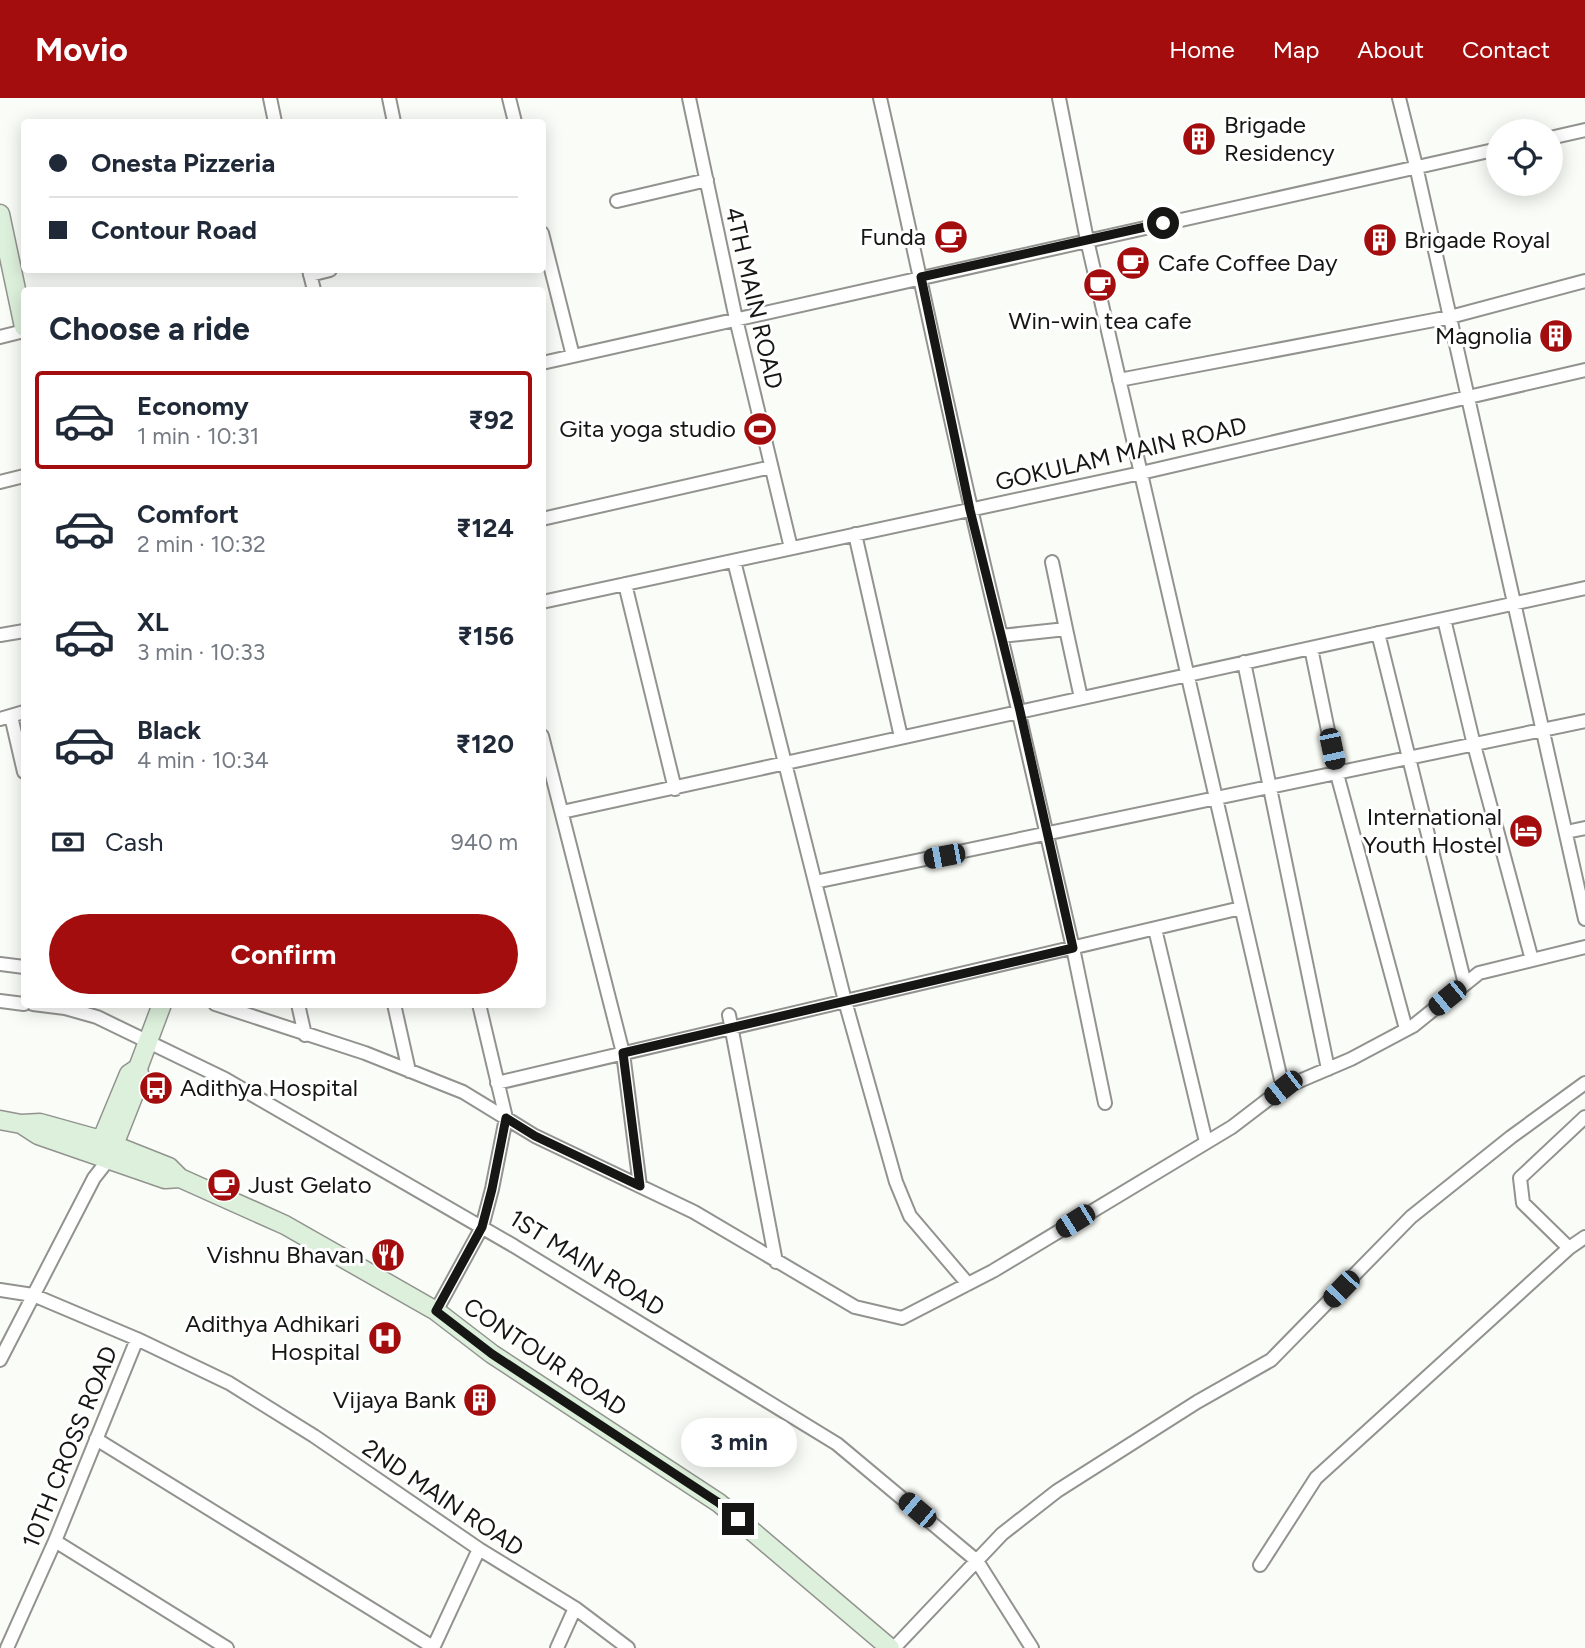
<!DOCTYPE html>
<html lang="en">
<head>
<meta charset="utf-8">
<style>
  body { margin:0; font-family:Figtree,sans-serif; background:#f2f2f3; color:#1f2937; height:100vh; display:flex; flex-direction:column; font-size:26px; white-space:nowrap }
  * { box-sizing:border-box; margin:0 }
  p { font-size:23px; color:#747a83 }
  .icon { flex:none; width:38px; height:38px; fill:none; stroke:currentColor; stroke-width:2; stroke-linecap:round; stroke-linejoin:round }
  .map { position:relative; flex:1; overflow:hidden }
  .panel { position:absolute; left:21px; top:189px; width:525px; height:721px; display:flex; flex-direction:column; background:#fff; border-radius:7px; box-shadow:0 4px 18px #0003 }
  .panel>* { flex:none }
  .banner { position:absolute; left:21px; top:21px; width:525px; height:154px; border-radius:7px; box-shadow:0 4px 18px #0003; display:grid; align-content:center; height:154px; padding:0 28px; background:#fff }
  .fabs { position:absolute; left:1486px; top:21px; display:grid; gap:14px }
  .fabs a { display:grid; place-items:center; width:77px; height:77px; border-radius:50%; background:#fff; box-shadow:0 4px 18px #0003; font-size:35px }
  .end { position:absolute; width:32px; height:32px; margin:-16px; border:9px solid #161715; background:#fff; box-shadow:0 0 0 4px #fff }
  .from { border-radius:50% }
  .bubble { position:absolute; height:49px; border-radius:24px; background:#fff; box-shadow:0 4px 18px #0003; font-size:23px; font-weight:700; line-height:49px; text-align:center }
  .car { position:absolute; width:21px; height:42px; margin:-21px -10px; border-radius:9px; box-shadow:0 0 5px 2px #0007; background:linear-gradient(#222 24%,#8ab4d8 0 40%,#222 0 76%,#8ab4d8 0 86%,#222 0) }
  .banner b { display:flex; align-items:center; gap:24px; height:66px; font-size:26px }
  .banner b+b { border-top:2px solid #e0e1e3 }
  .banner i { width:18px; height:18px; background:#1f2937 }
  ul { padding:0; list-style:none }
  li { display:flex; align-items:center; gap:21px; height:98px; margin:0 14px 10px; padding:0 14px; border:4px solid transparent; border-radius:7px }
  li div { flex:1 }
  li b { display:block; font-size:26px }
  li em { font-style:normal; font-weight:700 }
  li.selected { border-color:#a40d0e }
  li>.icon { width:63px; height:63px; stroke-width:1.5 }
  h2 { padding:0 28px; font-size:32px; line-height:84px }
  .pay { display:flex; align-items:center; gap:18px; height:77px; padding:0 28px; font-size:26px }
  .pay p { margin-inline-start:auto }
  .primary-button { display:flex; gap:14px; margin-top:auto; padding:14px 28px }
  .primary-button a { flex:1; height:80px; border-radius:42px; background:#a40d0e; color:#fff; font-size:28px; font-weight:700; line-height:80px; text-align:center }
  header { display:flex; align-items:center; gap:42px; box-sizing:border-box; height:98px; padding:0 35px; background:#a40d0e; color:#fff }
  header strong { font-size:33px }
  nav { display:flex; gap:38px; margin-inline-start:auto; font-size:24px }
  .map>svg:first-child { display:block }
</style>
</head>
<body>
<header>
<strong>Movio</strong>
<nav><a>Home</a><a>Map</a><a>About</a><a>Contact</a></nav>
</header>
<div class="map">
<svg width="1585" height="1550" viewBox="0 0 1585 1550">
  <rect width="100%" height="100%" fill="#fafcf7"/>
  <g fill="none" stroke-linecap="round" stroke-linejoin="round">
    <g stroke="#92938f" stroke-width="16">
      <path id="street" d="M 270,0 L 275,24
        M 389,0 L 394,24
        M 509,0 L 515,24
        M 689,0 L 736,221 L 791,450
        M 880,0 C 921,179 957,359 1001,538 L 1066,531 L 1052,464
        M 1059,0 L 1087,142 L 1283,990
        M 1399,0 L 1416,68 L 1585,821
        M 1550,40 L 1585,32
        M 617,103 L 707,82
        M 542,135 L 573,258
        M 309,172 L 314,192
        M 310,177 L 330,172
        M 0,239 L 24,233
        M 542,265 L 1498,51
        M 1119,282 L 1450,219 L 1585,183
        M 0,384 L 24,378
        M 542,421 L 771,369
        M 855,436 L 901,639
        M 734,463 L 845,903 L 896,1084 L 910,1118 L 968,1186
        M 625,486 L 675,691
        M 542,504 L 1141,375 L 1585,272
        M 1444,521 L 1474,647 L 1532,862
        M 1066,531 L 1081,600
        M 1378,535 L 1465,886
        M 0,537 L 24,533
        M 1001,538 L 1073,850 L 1105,1005
        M 1311,550 L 1337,676 L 1406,931
        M 1244,564 L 1328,971
        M 11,618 L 24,674
        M 0,621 L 24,614
        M 542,638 L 623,955 L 640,1088
        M 562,714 L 1585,490
        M 1566,734 L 1585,730
        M 815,784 L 1585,623
        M 1155,831 L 1206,1044
        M 0,866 L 24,869
        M 0,903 L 24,906
        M 33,906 L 65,910 L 97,919 L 225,981 L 514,1148 L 837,1346 L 977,1463 L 1032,1550
        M 215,906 L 365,955 L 463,994 L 535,1038 L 694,1114 L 855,1209 L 902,1220 L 993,1173 L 1232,1029 L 1283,990 L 1351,961 L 1413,928 L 1479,875 L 1585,849
        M 298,906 L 305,937
        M 394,906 L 409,973
        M 729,917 L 776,1164
        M 497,985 L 1241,810
        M 1569,1150 L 1523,1105 L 1520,1080 L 1585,1019
        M 0,1192 L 33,1197 L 137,1241 L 229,1285 L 314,1338 L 479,1451 L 575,1510 L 628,1550
        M 436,1213 L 482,1129 L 492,1091 L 506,1020 L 479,906
        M 0,1262 L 94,1080 L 109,1061
        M 96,1341 L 433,1549
        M 55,1443 L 227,1550
        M 1260,1467 L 1316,1380 L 1569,1150 L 1585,1139
        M 7,1550 L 55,1443 L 137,1241
        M 433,1550 L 479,1451
        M 557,1550 L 575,1510
        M 894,1550 L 1002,1436 L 1057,1393 L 1197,1304 L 1271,1262 L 1411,1119 L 1511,1039 L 1585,985"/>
    </g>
    <g stroke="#92938f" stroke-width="21">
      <path id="secondary" d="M 0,116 L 24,229
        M 0,1022 L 21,1026 L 38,1037 L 165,1081 L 180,1080
        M 21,1026 L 40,1025 L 101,1042 L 169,1069 L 180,1080 L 285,1127 L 436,1213 L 492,1256 L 719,1405 L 890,1550
        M 97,1053 L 129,976 L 138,970
        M 110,1057 L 140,981 L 138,970 L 162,906"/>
    </g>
    <use href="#street" stroke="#fff" stroke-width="12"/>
    <use href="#secondary" stroke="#dcf0db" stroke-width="18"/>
  </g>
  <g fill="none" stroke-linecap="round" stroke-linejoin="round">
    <path stroke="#161715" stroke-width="9" d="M 738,1421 L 719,1405 L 492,1256 L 436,1213 L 482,1129 L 492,1091 L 506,1020 L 535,1038 L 640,1088 L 623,955 L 1073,850 L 1020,613 L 970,412 L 921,179 L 1163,125"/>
  </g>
  <defs>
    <g id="building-disc" transform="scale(1.75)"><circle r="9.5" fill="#a40d0e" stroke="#fff"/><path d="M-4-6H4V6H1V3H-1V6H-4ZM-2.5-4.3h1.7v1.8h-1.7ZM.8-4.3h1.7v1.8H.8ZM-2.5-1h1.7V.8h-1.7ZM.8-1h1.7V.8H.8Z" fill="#fff"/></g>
    <g id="cafe-disc" transform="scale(1.75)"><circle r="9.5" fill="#a40d0e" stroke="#fff"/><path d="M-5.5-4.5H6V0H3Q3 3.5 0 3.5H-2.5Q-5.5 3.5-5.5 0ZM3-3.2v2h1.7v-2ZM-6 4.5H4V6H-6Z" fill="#fff"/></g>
    <g id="stadium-disc" transform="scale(1.75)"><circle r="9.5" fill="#a40d0e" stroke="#fff"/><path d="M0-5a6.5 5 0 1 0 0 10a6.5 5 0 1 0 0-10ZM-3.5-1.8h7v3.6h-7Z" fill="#fff"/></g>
    <g id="hotel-disc" transform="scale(1.75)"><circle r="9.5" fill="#a40d0e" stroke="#fff"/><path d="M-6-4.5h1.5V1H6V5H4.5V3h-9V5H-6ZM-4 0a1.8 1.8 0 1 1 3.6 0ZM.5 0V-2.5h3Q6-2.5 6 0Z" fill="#fff"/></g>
    <g id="bus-disc" transform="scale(1.75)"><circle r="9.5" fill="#a40d0e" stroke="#fff"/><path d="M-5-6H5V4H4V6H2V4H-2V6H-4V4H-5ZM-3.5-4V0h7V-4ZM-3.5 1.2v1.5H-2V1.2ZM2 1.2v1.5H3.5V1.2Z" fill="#fff"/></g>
    <g id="restaurant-disc" transform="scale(1.75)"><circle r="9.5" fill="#a40d0e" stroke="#fff"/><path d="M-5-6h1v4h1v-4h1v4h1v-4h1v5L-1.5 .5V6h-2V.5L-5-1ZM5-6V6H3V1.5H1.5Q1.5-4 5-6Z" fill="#fff"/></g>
    <g id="hospital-disc" transform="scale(1.75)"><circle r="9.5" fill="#a40d0e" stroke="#fff"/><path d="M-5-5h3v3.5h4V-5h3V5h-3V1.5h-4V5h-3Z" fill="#fff"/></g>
  </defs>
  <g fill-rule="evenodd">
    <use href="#building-disc" x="1199" y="41"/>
    <use href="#cafe-disc" x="951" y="139"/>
    <use href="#building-disc" x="1380" y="142"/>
    <use href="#cafe-disc" x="1133" y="165"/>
    <use href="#cafe-disc" x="1100" y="187"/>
    <use href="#building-disc" x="1556" y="238"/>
    <use href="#stadium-disc" x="760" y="331"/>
    <use href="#hotel-disc" x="1526" y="733"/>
    <use href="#bus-disc" x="156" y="990"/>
    <use href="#cafe-disc" x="224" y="1087"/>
    <use href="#restaurant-disc" x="388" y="1157"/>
    <use href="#hospital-disc" x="385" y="1240"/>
    <use href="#building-disc" x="480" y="1302"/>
  </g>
  <g text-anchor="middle" stroke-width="6" stroke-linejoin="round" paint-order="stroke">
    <g font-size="24" fill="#161715" stroke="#fff" text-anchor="end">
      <text x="1224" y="35" text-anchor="start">Brigade<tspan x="1224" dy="28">Residency</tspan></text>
      <text x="926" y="147">Funda</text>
      <text x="1404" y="150" text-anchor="start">Brigade Royal</text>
      <text x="1158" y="173" text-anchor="start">Cafe Coffee Day</text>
      <text x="1100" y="231" text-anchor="middle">Win-win tea cafe</text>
      <text x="1532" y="246">Magnolia</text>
      <text x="736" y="339">Gita yoga studio</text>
      <text x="1502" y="727">International<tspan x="1502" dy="28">Youth Hostel</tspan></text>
      <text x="180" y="998" text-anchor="start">Adithya Hospital</text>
      <text x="248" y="1095" text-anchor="start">Just Gelato</text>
      <text x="364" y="1165">Vishnu Bhavan</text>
      <text x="360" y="1234">Adithya Adhikari<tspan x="360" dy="28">Hospital</tspan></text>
      <text x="456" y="1310">Vijaya Bank</text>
    </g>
    <g font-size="24" fill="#161715" stroke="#fff">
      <text transform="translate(754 200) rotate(77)" y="8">4TH MAIN ROAD</text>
      <text transform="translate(1121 356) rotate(-13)" y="8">GOKULAM MAIN ROAD</text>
      <text transform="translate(587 1165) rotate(32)" y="8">1ST MAIN ROAD</text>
      <text transform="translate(545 1259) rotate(34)" y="8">CONTOUR ROAD</text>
      <text transform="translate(70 1349) rotate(-68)" y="8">10TH CROSS ROAD</text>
      <text transform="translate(443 1400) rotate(34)" y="8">2ND MAIN ROAD</text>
    </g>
  </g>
</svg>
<div class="fabs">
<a><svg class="icon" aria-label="locate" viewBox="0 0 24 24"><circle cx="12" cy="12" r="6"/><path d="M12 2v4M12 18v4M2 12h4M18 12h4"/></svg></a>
</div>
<i class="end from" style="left:1163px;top:125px"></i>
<i class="end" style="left:738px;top:1421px"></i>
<div class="bubble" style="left:681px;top:1320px;width:116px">3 min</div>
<i class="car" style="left:1332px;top:651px;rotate:168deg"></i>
<i class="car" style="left:944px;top:758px;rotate:259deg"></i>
<i class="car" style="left:1447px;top:900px;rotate:231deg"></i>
<i class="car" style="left:1283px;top:990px;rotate:232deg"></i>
<i class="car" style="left:1075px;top:1123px;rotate:238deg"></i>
<i class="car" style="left:1341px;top:1191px;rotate:224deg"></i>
<i class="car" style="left:917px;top:1412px;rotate:310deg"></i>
<div class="banner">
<b><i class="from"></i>Onesta Pizzeria</b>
<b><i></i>Contour Road</b>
</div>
<section class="panel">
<h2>Choose a ride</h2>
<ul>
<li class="selected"><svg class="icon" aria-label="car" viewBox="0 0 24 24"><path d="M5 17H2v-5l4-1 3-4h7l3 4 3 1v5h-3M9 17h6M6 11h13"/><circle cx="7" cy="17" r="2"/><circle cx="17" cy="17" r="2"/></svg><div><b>Economy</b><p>1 min · 10:31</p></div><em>₹92</em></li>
<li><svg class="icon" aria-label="car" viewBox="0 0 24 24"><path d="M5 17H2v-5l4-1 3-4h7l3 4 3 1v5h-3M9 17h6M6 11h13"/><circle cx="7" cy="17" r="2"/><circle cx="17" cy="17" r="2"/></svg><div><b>Comfort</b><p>2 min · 10:32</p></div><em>₹124</em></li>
<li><svg class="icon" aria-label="car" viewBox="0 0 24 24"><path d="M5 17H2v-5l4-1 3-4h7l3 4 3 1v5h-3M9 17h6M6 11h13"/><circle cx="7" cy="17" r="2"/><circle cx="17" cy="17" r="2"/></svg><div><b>XL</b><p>3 min · 10:33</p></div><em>₹156</em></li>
<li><svg class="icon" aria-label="car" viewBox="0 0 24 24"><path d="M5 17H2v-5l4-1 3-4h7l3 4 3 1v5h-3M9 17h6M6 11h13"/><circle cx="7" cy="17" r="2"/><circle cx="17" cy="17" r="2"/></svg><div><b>Black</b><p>4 min · 10:34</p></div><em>₹120</em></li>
</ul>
<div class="pay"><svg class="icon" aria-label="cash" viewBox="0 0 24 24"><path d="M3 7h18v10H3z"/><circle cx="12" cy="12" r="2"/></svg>Cash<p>940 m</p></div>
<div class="primary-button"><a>Confirm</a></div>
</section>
</div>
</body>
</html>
